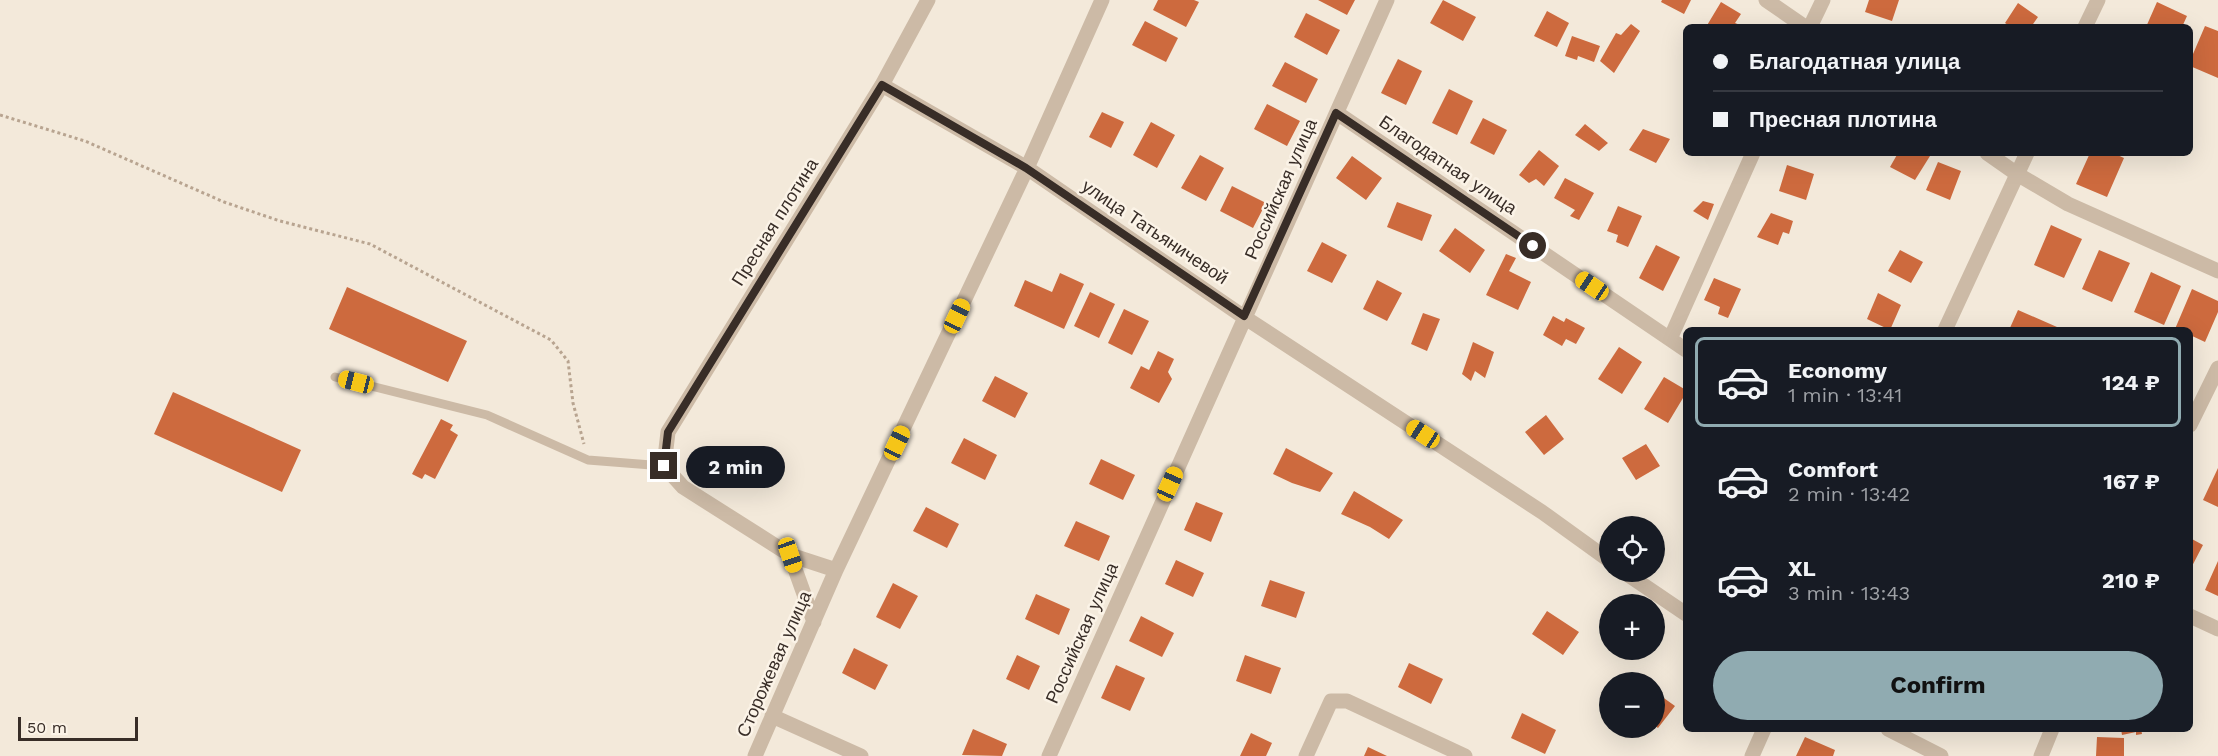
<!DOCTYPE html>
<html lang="en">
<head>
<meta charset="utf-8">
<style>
  body { margin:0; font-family:"Work Sans",sans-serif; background:#242831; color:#f1f3f6; height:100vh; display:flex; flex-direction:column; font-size:22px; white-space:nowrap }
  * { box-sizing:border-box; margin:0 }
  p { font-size:20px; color:#9ea1a6 }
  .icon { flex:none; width:33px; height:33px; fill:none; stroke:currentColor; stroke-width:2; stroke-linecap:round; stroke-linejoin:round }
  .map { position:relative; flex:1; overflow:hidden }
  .panel { position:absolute; left:1683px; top:327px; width:510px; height:405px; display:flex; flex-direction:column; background:#171b24; border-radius:9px; box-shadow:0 6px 24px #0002 }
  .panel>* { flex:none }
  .guide { position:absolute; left:1683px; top:24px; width:510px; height:132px; border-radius:9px; box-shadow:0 6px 24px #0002; display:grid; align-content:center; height:132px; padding:0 30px; background:#171b24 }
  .fabs { position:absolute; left:1599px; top:516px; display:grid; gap:12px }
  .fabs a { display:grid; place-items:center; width:66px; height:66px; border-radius:50%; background:#171b24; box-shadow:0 6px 24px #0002; font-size:30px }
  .scale { position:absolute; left:18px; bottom:15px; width:120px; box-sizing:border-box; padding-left:6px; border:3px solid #382d27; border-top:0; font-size:16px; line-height:21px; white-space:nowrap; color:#382d27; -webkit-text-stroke:4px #fbf3e7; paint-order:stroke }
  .end { position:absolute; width:27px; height:27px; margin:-14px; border:8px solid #382d27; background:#fff; box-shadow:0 0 0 3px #fff }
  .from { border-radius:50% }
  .bubble { position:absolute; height:42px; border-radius:21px; background:#171b24; box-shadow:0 6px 24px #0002; font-size:20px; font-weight:700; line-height:42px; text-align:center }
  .car { position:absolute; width:18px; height:36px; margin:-18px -9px; border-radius:8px; box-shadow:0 0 4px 2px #0007; background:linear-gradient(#f5c518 24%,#345 0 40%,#f5c518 0 76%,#345 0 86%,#f5c518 0) }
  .guide b { display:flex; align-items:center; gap:21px; height:57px; font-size:22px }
  .guide b+b { border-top:2px solid #363941 }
  .guide i { width:15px; height:15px; background:#f1f3f6 }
  ul { padding:10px 0 0; list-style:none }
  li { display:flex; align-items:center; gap:18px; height:90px; margin:0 12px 9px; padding:0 18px; border:3px solid transparent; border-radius:9px }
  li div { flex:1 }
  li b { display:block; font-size:22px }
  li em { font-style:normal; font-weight:700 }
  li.on { border-color:#90abb1 }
  li>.icon { width:54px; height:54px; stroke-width:1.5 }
  .action { display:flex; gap:12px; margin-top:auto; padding:12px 30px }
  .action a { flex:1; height:69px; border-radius:36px; background:#90abb1; color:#111; font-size:24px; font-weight:700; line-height:69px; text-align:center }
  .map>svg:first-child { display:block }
</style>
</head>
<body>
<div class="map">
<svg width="2218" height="756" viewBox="0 0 2218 756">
  <rect width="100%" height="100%" fill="#f3e9da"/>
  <path fill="#cd6a3e" d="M 1158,0 L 1194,0 L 1199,2 L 1186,27 L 1153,10 Z
    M 1318,0 L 1355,0 L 1347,15 Z
    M 1443,0 L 1476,17 L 1463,41 L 1430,23 Z
    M 1662,0 L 1691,0 L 1684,14 L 1661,2 Z
    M 1869,0 L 1899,0 L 1892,21 L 1865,12 Z
    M 1721,2 L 1741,14 L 1735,23 L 1740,25 L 1739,27 L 1706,27 Z
    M 2157,2 L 2187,16 L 2182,27 L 2146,27 Z
    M 2018,3 L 2038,17 L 2031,27 L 2011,27 L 2005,23 Z
    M 1547,11 L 1569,23 L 1557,47 L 1534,36 Z
    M 1306,13 L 1340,30 L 1327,55 L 1294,37 Z
    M 1145,21 L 1178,38 L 1166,62 L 1132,45 Z
    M 1631,24 L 1640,31 L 1614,73 L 1600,61 L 1616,33 L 1621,35 Z
    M 2205,26 L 2218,31 L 2218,78 L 2190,66 L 2190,61 Z
    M 1572,36 L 1600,46 L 1594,62 L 1578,56 L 1577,60 L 1565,56 Z
    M 1398,59 L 1422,71 L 1406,105 L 1381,93 Z
    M 1285,62 L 1318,79 L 1306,103 L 1272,86 Z
    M 1449,89 L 1473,101 L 1457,135 L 1432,123 Z
    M 1267,104 L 1300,121 L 1287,146 L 1254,129 Z
    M 1102,112 L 1124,122 L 1111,148 L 1089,137 Z
    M 1483,118 L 1507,130 L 1494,155 L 1470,143 Z
    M 1151,122 L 1175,135 L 1157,168 L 1133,155 Z
    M 1585,124 L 1608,143 L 1599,151 L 1575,135 Z
    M 1643,129 L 1670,139 L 1656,163 L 1629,150 Z
    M 1539,150 L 1559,166 L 1544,186 L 1536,179 L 1529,183 L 1519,175 Z
    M 1898,153 L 1920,153 L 1930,156 L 1915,180 L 1890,167 Z
    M 2090,153 L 2113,153 L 2124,158 L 2107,197 L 2076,184 Z
    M 1200,155 L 1224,168 L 1206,201 L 1181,188 Z
    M 1352,156 L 1382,178 L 1366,200 L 1336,178 Z
    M 1938,162 L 1961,171 L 1950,200 L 1926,190 Z
    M 1787,165 L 1814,174 L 1806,200 L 1779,191 Z
    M 1565,178 L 1594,193 L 1579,220 L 1570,216 L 1575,210 L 1554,198 Z
    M 1232,186 L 1266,203 L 1253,228 L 1220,211 Z
    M 1703,201 L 1714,204 L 1708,220 L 1693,211 Z
    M 1397,202 L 1432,215 L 1422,241 L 1387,227 Z
    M 1618,206 L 1642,216 L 1628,247 L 1616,242 L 1618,235 L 1607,231 Z
    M 1771,213 L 1793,221 L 1789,234 L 1783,232 L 1778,245 L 1757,237 Z
    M 2051,225 L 2082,239 L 2064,278 L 2034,265 Z
    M 1455,228 L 1485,250 L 1470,273 L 1439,251 Z
    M 1322,242 L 1347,255 L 1332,283 L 1307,271 Z
    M 1656,245 L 1680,257 L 1663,291 L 1639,278 Z
    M 1900,250 L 1923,262 L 1911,283 L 1888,271 Z
    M 2099,250 L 2130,263 L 2112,302 L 2082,289 Z
    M 1506,254 L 1516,258 L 1509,271 L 1531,282 L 1518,310 L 1486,295 Z
    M 2151,272 L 2181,286 L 2164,325 L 2134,312 Z
    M 1060,273 L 1084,284 L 1064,329 L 1014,306 L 1025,280 L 1052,292 Z
    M 1714,278 L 1741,289 L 1728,318 L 1718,314 L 1720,307 L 1704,300 Z
    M 1377,280 L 1402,293 L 1387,321 L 1363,309 Z
    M 347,287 L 467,341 L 448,382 L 329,329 Z
    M 2192,289 L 2218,301 L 2218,312 L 2205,342 L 2190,335 L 2190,330 L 2175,329 Z
    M 1090,292 L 1115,304 L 1099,338 L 1074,326 Z
    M 1878,293 L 1901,305 L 1890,330 L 1867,319 Z
    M 1124,309 L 1149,321 L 1132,355 L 1108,343 Z
    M 2018,310 L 2057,327 L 2056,330 L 2009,330 Z
    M 1423,313 L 1440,319 L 1427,351 L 1411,344 Z
    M 1553,316 L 1564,322 L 1566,318 L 1585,328 L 1576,344 L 1566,339 L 1562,346 L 1543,335 Z
    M 1473,342 L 1494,352 L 1485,378 L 1475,371 L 1471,381 L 1462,374 Z
    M 1619,347 L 1642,362 L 1622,394 L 1598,379 Z
    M 1158,351 L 1174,359 L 1168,372 L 1172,379 L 1159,403 L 1130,388 L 1141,366 L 1149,370 Z
    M 995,376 L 1028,393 L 1015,418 L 982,401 Z
    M 1664,377 L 1686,390 L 1686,393 L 1668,423 L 1644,409 Z
    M 173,392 L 301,450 L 282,492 L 154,434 Z
    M 1546,415 L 1564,439 L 1544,455 L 1525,432 Z
    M 441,419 L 453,425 L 450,430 L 458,435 L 435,479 L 425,474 L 422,479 L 412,474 Z
    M 964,438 L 997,455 L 985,480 L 951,463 Z
    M 1646,444 L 1660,466 L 1636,480 L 1622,458 Z
    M 1286,448 L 1333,473 L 1320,492 L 1292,483 L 1273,474 Z
    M 1101,459 L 1135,475 L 1123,500 L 1089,484 Z
    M 2218,468 L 2218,507 L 2203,500 Z
    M 1354,491 L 1403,520 L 1389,539 L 1370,527 L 1341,514 Z
    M 1196,502 L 1223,513 L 1211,542 L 1184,530 Z
    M 926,507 L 959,524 L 947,548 L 913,531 Z
    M 1076,521 L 1110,536 L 1099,561 L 1064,546 Z
    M 2190,538 L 2203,545 L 2190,570 Z
    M 1176,560 L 1204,573 L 1193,597 L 1165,584 Z
    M 2218,561 L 2218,596 L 2205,590 Z
    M 1270,580 L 1305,592 L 1296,618 L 1261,606 Z
    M 893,583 L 918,596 L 900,629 L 876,617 Z
    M 1036,594 L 1070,609 L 1059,635 L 1025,619 Z
    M 1547,611 L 1579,632 L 1563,655 L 1532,634 Z
    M 1141,616 L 1174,633 L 1162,657 L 1129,641 Z
    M 854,648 L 888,665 L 875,690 L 842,673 Z
    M 1017,655 L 1040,666 L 1029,690 L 1006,679 Z
    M 1245,655 L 1281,668 L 1271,694 L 1236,681 Z
    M 1409,663 L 1443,679 L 1431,704 L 1398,687 Z
    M 1116,665 L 1145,678 L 1130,711 L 1101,698 Z
    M 1654,691 L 1675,706 L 1658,728 L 1654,725 Z
    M 1522,713 L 1556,730 L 1545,754 L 1511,738 Z
    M 973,729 L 1007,744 L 1002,756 L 962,755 Z
    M 2121,729 L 2141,729 L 2142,734 L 2136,735 L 2136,732 L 2122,735 Z
    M 1251,733 L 1272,743 L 1266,756 L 1240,756 Z
    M 1805,737 L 1835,750 L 1833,756 L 1796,756 Z
    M 2097,737 L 2124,738 L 2124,756 L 2096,756 Z
    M 1368,747 L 1387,756 L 1364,756 Z"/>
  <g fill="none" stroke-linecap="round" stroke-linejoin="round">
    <path stroke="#b8a490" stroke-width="3" stroke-dasharray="3 3" stroke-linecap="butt" d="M 0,115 L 85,141 L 224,202 L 280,221 L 370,244 L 551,340 L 568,361 L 573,403 L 584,444"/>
    <path stroke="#ccbaa6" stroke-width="9" d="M 335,377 L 487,415 L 588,460 L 664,466"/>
    <path stroke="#ccbaa6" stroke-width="15" d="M 1766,0 L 1805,27
      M 1810,27 L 1823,0
      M 2085,27 L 2098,0
      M 882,85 L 1027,168 L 1244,317 L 1542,512 L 1610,561
      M 1337,113 L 1686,350
      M 1987,153 L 2017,174 L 2068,204 L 2218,271
      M 1945,330 L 2027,153
      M 1670,339 L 1753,153
      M 2190,425 L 2218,368
      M 790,555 L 814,622
      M 836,570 L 790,555 L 683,487 L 664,466 L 668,432 L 882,85 L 928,0
      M 1624,572 L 1686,614
      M 2190,616 L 2218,629
      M 772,716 L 861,756
      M 1888,729 L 1941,756
      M 755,756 L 836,570 L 1027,168 L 1102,0
      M 1049,756 L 1387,0
      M 1306,756 L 1331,701 L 1347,701 L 1465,756
      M 1752,756 L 1764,729
      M 2041,756 L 2052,729"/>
  </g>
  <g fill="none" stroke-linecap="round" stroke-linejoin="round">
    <path stroke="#382d27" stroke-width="8" d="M 664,466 L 668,432 L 882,85 L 1026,168 L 1244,316 L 1336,113 L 1533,246"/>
  </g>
  <g text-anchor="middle" stroke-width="5" stroke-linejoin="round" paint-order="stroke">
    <g font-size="18" fill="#382d27" stroke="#fbf3e7">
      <text transform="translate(1448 165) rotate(34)" y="6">Благодатная улица</text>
      <text transform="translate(1281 189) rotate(-66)" y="6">Российская улица</text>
      <text transform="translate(775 222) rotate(-58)" y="6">Пресная плотина</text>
      <text transform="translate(1155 232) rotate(34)" y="6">улица Татьяничевой</text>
      <text transform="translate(1082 633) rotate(-66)" y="6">Российская улица</text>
      <text transform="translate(774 664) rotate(-66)" y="6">Сторожевая улица</text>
    </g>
  </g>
</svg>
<div class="fabs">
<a><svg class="icon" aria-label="locate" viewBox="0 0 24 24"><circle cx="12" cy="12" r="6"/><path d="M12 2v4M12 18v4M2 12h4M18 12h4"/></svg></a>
<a>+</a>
<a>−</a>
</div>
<div class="scale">50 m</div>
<i class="end from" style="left:1533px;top:246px"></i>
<i class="end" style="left:664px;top:466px"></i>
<div class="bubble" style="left:686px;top:446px;width:99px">2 min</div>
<i class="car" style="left:1592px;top:286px;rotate:304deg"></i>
<i class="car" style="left:957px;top:316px;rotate:25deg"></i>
<i class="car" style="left:356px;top:382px;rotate:284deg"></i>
<i class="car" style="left:1423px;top:434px;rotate:303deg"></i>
<i class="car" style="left:897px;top:443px;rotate:25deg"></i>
<i class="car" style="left:1170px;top:484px;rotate:24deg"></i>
<i class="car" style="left:790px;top:555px;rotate:161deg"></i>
<div class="guide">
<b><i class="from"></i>Благодатная улица</b>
<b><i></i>Пресная плотина</b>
</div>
<section class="panel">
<ul>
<li class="on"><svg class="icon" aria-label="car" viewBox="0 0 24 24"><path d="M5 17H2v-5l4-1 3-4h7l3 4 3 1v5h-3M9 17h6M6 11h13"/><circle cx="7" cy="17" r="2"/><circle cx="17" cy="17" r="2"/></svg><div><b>Economy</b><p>1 min · 13:41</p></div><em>124 ₽</em></li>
<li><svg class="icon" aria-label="car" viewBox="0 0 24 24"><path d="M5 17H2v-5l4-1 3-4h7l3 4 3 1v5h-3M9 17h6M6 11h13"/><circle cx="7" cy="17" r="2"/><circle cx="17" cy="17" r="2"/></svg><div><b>Comfort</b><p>2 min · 13:42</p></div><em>167 ₽</em></li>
<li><svg class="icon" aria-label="car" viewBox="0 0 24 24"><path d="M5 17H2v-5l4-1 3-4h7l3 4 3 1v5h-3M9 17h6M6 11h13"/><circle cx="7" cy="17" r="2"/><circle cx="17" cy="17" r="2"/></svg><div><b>XL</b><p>3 min · 13:43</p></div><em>210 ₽</em></li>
</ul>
<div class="action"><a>Confirm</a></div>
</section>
</div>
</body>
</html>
